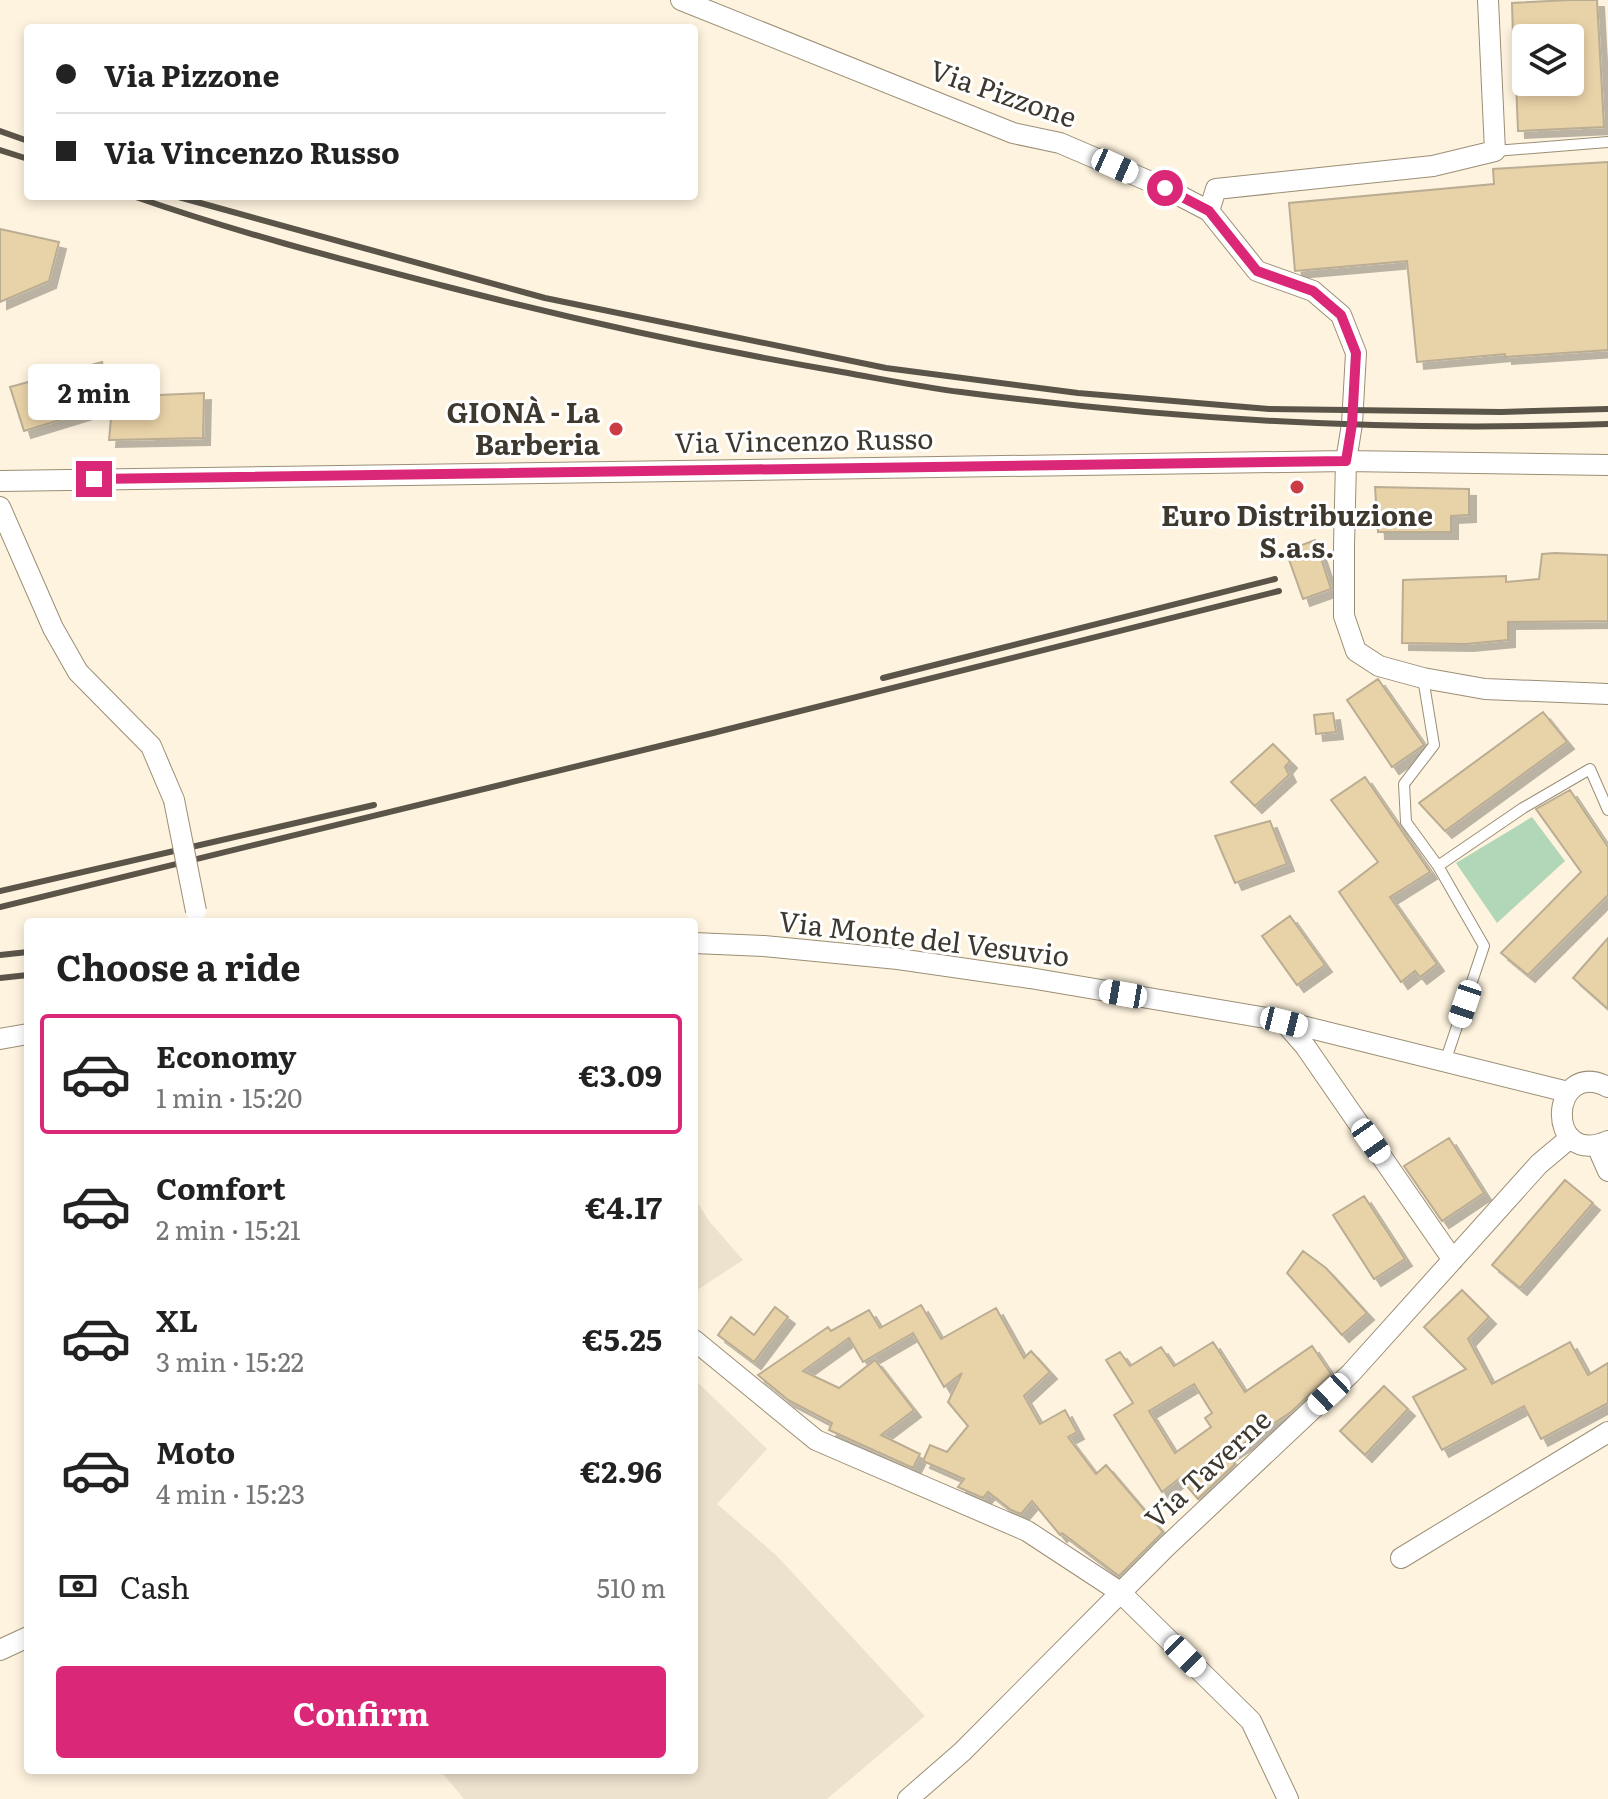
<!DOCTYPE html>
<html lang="en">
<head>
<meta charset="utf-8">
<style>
  body { margin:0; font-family:Literata,serif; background:#f2f2f2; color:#222; height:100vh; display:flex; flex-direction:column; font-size:30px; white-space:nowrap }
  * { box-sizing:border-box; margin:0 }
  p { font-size:26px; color:#767676 }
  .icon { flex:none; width:44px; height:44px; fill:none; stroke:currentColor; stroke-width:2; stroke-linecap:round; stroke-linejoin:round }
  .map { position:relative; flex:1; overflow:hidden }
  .details { position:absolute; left:24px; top:918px; width:674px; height:856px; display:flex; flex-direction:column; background:#fff; border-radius:8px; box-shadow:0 4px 12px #0003 }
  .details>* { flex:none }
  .hud { position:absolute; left:24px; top:24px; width:674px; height:176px; border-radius:8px; box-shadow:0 4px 12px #0003; display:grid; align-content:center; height:176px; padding:0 32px; background:#fff }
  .fabs { position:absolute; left:1512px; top:24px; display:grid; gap:16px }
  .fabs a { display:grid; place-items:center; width:72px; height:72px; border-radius:8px; background:#fff; box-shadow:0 4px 12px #0003; font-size:40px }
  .end { position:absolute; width:36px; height:36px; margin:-18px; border:10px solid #db2777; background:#fff; box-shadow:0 0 0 4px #fff }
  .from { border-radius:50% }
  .bubble { position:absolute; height:56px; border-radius:8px; background:#fff; box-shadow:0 4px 12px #0003; font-size:26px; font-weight:700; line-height:56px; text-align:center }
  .car { position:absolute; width:24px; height:48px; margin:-24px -12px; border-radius:10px; box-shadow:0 0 6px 2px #0007; background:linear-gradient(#fff 24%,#345 0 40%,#fff 0 76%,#345 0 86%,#fff 0) }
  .hud b { display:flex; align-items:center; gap:28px; height:76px; font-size:30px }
  .hud b+b { border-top:2px solid #e0e0e0 }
  .hud i { width:20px; height:20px; background:#222 }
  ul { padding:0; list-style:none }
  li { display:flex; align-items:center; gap:24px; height:120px; margin:0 16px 12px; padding:0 16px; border:4px solid transparent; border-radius:8px }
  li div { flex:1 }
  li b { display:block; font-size:30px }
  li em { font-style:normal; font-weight:700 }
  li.current { border-color:#db2777 }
  li>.icon { width:72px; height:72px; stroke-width:1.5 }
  h2 { padding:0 32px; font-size:36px; line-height:96px }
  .pay { display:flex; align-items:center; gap:20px; height:88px; padding:0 32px; font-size:30px }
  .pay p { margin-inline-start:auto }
  .button { display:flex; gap:16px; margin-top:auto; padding:16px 32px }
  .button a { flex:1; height:92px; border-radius:8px; background:#db2777; color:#fff; font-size:32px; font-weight:700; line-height:92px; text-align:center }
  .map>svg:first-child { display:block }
</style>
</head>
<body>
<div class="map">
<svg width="1608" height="1799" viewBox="0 0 1608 1799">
  <defs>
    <filter id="shadow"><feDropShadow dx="7" dy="7" stdDeviation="0" flood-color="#0004"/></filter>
  </defs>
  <rect width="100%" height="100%" fill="#fef3de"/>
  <path fill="#ede2cd" d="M 694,1197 L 709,1221 L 743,1260 L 694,1292 Z
    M 694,1379 L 767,1449 L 717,1504 L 777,1556 L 925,1716 L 827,1799 L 464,1799 L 440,1770 L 694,1770 Z"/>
  <path fill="#b2d7b8" d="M 1532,817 L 1565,861 L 1497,923 L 1456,863 Z"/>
  <path fill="#e8d2a8" stroke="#baad94" stroke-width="2" fill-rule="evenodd" filter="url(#shadow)" d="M 1569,0 L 1597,0 L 1604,127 L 1518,131 L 1516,82 L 1570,82 L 1570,38 L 1513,38 L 1512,3 Z
    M 1608,162 L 1608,350 L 1505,357 L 1505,354 L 1417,362 L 1407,261 L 1295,271 L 1289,203 L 1494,184 L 1493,169 Z
    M 0,229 L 59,242 L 49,281 L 0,302 Z
    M 102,362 L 112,404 L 24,431 L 10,387 Z
    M 204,393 L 203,438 L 109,440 L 113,397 Z
    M 1375,487 L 1469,489 L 1469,515 L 1451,516 L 1451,532 L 1378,532 Z
    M 1315,540 L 1331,589 L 1303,599 L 1286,551 Z
    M 1555,553 L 1608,555 L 1608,621 L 1508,622 L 1508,640 L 1466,644 L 1402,643 L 1403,580 L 1506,576 L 1506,582 L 1539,579 L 1542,554 Z
    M 1378,679 L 1424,745 L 1392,767 L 1347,700 Z
    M 1543,712 L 1567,742 L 1445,831 L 1419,803 Z
    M 1333,713 L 1336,732 L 1316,734 L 1314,715 Z
    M 1273,744 L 1290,761 L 1285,767 L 1289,775 L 1255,806 L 1231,782 Z
    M 1365,777 L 1430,872 L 1390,897 L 1437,964 L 1420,977 L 1415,971 L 1401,982 L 1339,892 L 1378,862 L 1331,800 Z
    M 1570,790 L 1608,847 L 1608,895 L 1528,975 L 1501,953 L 1581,872 L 1536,809 Z
    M 1270,821 L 1287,864 L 1235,883 L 1215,836 Z
    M 1290,916 L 1325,965 L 1297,985 L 1262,936 Z
    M 1608,938 L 1608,1009 L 1573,978 Z
    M 1449,1138 L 1484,1193 L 1442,1221 L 1404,1166 Z
    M 1565,1180 L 1593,1203 L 1520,1288 L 1492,1265 Z
    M 1364,1196 L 1405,1259 L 1374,1279 L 1333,1215 Z
    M 1303,1251 L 1326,1268 L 1367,1313 L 1342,1335 L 1287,1273 Z
    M 1462,1290 L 1489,1317 L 1468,1339 L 1492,1384 L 1570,1342 L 1588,1375 L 1608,1363 L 1608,1403 L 1541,1439 L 1524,1406 L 1442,1450 L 1413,1397 L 1466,1369 L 1424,1327 Z
    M 921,1305 L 941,1339 L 996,1308 L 1024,1358 L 1031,1351 L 1050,1372 L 1024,1396 L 1040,1424 L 1065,1410 L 1077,1432 L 1068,1437 L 1096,1474 L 1106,1465 L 1163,1532 L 1119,1576 L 1062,1533 L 1060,1535 L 1032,1501 L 1021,1514 L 1011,1510 L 988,1492 L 983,1498 L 958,1487 L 964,1479 L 923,1461 L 930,1445 L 947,1452 L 968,1426 L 948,1402 L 962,1373 L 944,1387 L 913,1333 L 863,1362 L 849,1338 L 803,1371 L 839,1388 L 875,1360 L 914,1410 L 881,1435 L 920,1454 L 913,1468 L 829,1430 L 832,1423 L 788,1400 L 758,1375 L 828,1327 L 831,1331 L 869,1310 L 880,1328 Z
    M 775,1307 L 788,1317 L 754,1362 L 718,1335 L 731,1317 L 754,1335 Z
    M 1213,1342 L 1245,1392 L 1312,1346 L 1331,1374 L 1291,1412 L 1227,1455 L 1235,1464 L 1198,1499 L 1180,1478 L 1162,1492 L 1114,1415 L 1133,1403 L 1106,1360 L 1120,1352 L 1130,1366 L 1161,1347 L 1174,1366 ZM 1194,1384 L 1212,1413 L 1205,1418 L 1211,1427 L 1175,1453 L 1149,1411 Z
    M 1384,1386 L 1408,1409 L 1365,1455 L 1340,1431 Z"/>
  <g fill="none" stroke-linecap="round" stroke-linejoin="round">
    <g stroke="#9b8e76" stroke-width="12">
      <path id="service" d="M 1495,151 L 1608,142
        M 1423,678 L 1434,745 L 1404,784 L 1406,822 L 1438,866
        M 1445,1062 L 1484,946 L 1438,866 L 1523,808 L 1590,769 L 1608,810"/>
    </g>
    <g stroke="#9b8e76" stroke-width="22">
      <path id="minor" d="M 681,0 L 1013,133 L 1060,143 L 1165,188 L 1209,211 L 1257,271 L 1313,291 L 1341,315 L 1356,353 L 1352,424 L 1346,461 L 1344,546 L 1344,616 L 1356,651 L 1379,666 L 1423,678 L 1485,689 L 1608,694
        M 1209,211 L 1216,189 L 1433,166 L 1495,151 L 1488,0
        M 0,481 L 1346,461 L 1608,465
        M 0,507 L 53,628 L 78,672 L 151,746 L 174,800
        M 694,943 L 764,946 L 898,959 L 1030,978 L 1278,1020 L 1568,1092
        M 1284,1022 L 1305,1046 L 1453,1260
        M 0,1039 L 28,1034
        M 1608,1087 C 1549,1057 1544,1169 1608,1141
        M 1597,1146 L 1608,1171
        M 694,1340 L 816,1440 L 1027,1531 L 1120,1592 L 1251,1721 L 1288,1799
        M 1401,1558 L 1608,1432
        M 0,1650 L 28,1637
        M 908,1799 L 962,1752 L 1166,1547 L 1351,1373 L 1539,1164 L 1570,1138"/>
    </g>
    <use href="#service" stroke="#fff" stroke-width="10"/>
    <use href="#minor" stroke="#fff" stroke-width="20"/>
    <path stroke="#5b5549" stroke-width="6" d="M 0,131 L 28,141
      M 0,150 L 28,159
      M 133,196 C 235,232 340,259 444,286 C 576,320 708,349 842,372 C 882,379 921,387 961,392 C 1175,420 1392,432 1608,424
      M 175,196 L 545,298 L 886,368 L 1078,393 L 1269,409 L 1501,412 L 1608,409
      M 883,678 L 1275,579
      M 0,891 L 374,805
      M 0,907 L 713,733 L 1279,591
      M 0,955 L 28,952
      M 0,978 L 28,975"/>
    <g stroke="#9b8e76" stroke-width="22" stroke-linecap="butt">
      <path id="minor-bridge" d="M 174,800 L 196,911"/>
    </g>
    <use href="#minor-bridge" stroke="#fff" stroke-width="20"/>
  </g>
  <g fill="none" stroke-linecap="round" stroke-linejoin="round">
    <path stroke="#db2777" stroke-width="10" d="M 94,479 L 1346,461 L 1352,424 L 1356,353 L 1341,315 L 1313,291 L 1257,271 L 1209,211 L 1165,188"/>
  </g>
  <g fill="#cc3c45" stroke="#fff" stroke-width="3">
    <circle cx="616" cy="429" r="8"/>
    <circle cx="1297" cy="487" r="8"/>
  </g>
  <g text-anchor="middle" stroke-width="6" stroke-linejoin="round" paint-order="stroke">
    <g font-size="28" fill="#3e382e" stroke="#fff">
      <text transform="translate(1003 94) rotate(19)" y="10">Via Pizzone</text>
      <text transform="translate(804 441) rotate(-1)" y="10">Via Vincenzo Russo</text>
      <text transform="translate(924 939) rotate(7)" y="10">Via Monte del Vesuvio</text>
      <text transform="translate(1208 1469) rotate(-43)" y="10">Via Taverne</text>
    </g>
    <g font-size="28" font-weight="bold" fill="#3e382e" stroke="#fff" text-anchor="end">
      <text x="600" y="423">GIONÀ - La<tspan x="600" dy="32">Barberia</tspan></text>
      <text x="1297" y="526" text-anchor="middle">Euro Distribuzione<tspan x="1297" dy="32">S.a.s.</tspan></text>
    </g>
  </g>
</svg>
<div class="fabs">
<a><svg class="icon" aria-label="layers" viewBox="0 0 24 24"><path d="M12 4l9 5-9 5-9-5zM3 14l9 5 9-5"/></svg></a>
</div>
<i class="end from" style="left:1165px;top:188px"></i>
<i class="end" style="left:94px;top:479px"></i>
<div class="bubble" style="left:28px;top:364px;width:132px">2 min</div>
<i class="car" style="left:1115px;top:166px;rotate:114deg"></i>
<i class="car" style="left:1123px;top:994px;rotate:280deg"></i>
<i class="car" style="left:1465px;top:1004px;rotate:199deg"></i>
<i class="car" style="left:1284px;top:1022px;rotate:104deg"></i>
<i class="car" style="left:1371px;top:1141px;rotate:145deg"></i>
<i class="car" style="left:1329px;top:1394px;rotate:227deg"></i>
<i class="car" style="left:1185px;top:1656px;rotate:135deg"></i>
<div class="hud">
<b><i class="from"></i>Via Pizzone</b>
<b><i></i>Via Vincenzo Russo</b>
</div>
<section class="details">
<h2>Choose a ride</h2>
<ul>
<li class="current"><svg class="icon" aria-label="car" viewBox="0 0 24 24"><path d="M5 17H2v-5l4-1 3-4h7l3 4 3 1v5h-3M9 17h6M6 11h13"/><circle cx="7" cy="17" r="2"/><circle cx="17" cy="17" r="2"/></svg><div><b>Economy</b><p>1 min · 15:20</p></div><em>€3.09</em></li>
<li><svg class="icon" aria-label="car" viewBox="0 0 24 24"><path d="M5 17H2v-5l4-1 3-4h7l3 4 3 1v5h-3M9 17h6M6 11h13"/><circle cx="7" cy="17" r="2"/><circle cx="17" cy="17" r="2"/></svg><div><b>Comfort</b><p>2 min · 15:21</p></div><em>€4.17</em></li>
<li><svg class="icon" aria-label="car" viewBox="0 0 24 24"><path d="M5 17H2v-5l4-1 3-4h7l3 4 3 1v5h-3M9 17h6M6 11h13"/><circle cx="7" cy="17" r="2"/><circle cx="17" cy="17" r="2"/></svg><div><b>XL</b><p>3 min · 15:22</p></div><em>€5.25</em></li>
<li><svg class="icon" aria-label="car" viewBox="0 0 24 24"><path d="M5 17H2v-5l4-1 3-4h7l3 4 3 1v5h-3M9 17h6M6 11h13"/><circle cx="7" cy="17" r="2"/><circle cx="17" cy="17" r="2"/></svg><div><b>Moto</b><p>4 min · 15:23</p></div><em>€2.96</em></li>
</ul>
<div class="pay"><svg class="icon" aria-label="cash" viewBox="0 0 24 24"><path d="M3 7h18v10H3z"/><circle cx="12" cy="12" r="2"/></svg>Cash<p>510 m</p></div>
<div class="button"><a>Confirm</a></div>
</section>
</div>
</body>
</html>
